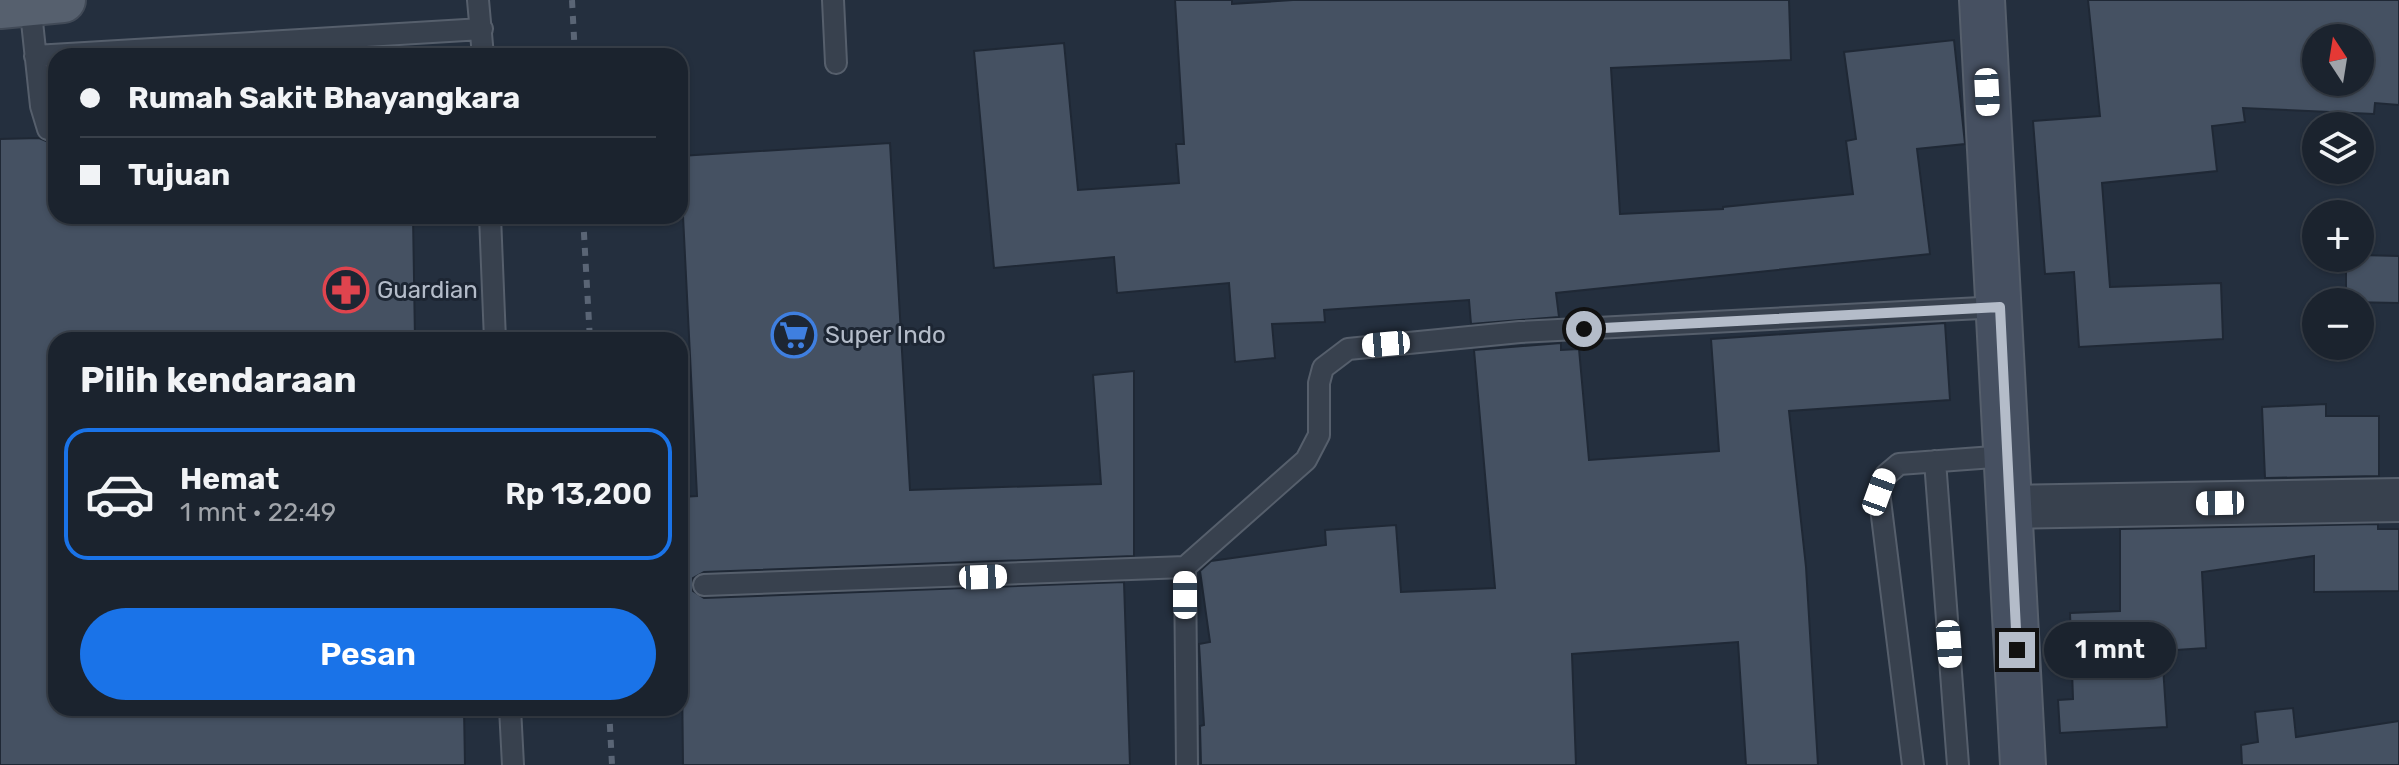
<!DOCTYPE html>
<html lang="id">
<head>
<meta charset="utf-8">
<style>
  body { margin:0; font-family:Rubik,sans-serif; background:#282f3a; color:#f1f3f6; height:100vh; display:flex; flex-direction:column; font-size:30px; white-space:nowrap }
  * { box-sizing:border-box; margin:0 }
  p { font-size:26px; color:#a0a4aa }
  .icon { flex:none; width:44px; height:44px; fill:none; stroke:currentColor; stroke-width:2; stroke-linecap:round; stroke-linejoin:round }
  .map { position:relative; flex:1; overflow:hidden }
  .details { position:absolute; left:48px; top:332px; width:640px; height:384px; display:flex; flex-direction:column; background:#1b232e; border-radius:24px; box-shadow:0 2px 6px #0004,0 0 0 2px #39404a }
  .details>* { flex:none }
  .hud { position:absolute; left:48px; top:48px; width:640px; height:176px; border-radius:24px; box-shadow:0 2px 6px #0004,0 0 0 2px #39404a; display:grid; align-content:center; height:176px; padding:0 32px; background:#1b232e }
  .needle { width:52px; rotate:348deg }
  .controls { position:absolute; left:2302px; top:24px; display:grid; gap:16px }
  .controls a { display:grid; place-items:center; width:72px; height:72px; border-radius:50%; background:#1b232e; box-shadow:0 2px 6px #0004,0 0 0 2px #39404a; font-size:40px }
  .end { position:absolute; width:36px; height:36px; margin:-18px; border:10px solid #b4bcc9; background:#111; box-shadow:0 0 0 4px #111 }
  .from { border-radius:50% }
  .bubble { position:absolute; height:56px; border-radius:28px; background:#1b232e; box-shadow:0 2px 6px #0004,0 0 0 2px #39404a; font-size:26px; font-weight:600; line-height:56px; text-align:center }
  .car { position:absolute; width:24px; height:48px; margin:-24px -12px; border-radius:10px; box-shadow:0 0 6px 2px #0007; background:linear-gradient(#fff 24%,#345 0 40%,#fff 0 76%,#345 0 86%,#fff 0) }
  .hud b { display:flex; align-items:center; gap:28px; height:76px; font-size:30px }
  .hud b+b { border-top:2px solid #39404a }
  .hud i { width:20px; height:20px; background:#f1f3f6 }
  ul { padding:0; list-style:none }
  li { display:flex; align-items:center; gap:24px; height:132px; margin:0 16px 12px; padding:0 16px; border:4px solid #39404a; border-radius:24px }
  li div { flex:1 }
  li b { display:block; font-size:30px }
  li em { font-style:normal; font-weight:600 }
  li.selected { border-color:#1a73e8 }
  li>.icon { width:72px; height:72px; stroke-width:1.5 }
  h2 { padding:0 32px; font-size:36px; line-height:96px }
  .action { display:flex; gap:16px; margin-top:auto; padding:16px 32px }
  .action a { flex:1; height:92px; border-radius:48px; background:#1a73e8; color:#fff; font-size:32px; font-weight:600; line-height:92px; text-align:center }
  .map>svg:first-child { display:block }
</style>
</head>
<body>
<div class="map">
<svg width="2399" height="765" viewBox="0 0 2399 765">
  <rect width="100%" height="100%" fill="#242f3e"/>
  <path fill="#455162" stroke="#1f2835" stroke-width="2" fill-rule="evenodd" d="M 1175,0 L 1232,0 L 1232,4 L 1293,0 L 1789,0 L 1791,60 L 1611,68 L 1620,214 L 1723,209 L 1723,207 L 1853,194 L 1846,141 L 1856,139 L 1844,52 L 1954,40 L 1965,144 L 1917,149 L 1930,254 L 1556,293 L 1559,317 L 1471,324 L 1469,300 L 1324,310 L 1325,322 L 1272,324 L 1275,358 L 1235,362 L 1229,283 L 1117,293 L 1114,257 L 994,268 L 974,51 L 1064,43 L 1078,190 L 1179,183 L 1176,144 L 1184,144 Z
    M 2088,0 L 2399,0 L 2399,105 L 2375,103 L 2374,114 L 2243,108 L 2245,122 L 2212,126 L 2217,171 L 2102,183 L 2110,287 L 2221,283 L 2223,339 L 2079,347 L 2074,272 L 2045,274 L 2033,121 L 2100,116 ZM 2316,38 L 2360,38 L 2360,82 L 2316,82 Z
    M 39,138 L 56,145 L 56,216 L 413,216 L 415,340 L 56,340 L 56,708 L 464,708 L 465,765 L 0,765 L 0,139 Z
    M 890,143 L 910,490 L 1101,484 L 1093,375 L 1134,371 L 1134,556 L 704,572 L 693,578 L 693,591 L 704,598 L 1124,582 L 1130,765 L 683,765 L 680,497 L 697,496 L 680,156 Z
    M 2360,255 L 2399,256 L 2399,303 L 2346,302 L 2346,258 L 2360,258 Z
    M 1945,323 L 1950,400 L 1789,411 L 1806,567 L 1818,765 L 1746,765 L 1738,642 L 1572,654 L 1576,765 L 1201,765 L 1200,726 L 1204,725 L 1199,644 L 1210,642 L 1200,571 L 1211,561 L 1326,545 L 1325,530 L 1396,525 L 1401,592 L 1495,588 L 1474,350 L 1561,343 L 1561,350 L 1579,349 L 1589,460 L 1719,451 L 1711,339 Z
    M 2326,404 L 2326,416 L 2379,416 L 2379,476 L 2265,478 L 2262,407 Z
    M 2378,524 L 2378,529 L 2399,529 L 2399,591 L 2314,592 L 2314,556 L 2202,572 L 2206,648 L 2162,651 L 2167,727 L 2060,733 L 2058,700 L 2073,699 L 2070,613 L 2120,611 L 2120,529 Z
    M 2293,708 L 2296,737 L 2399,721 L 2399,765 L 2242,765 L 2241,745 L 2258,742 L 2255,712 Z"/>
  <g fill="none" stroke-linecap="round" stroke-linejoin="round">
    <g stroke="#565f6c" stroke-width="24">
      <path id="lane" d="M 478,0 L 483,56
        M 833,0 L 836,63
        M 30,3 L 41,106 L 48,129 L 56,132
        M 35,56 L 482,29
        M 490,216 L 495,340
        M 1935,461 L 1958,765
        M 1185,567 L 1187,765
        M 704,585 L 1185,567 L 1306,460 L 1319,435 L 1319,383 L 1323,368 L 1348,349 L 1520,332 L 2000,307
        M 510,708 L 513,765
        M 1913,765 L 1879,492 L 1886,475 L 1899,464 L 2007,456"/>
    </g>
    <g stroke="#565f6c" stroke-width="46">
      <path id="street" d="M 2010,507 L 2399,500"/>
    </g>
    <g stroke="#565f6c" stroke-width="48">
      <path id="secondary" d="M 1982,0 L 2023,765"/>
    </g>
    <g stroke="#414a57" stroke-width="48">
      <path id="primary" d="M 0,6 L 63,0"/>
    </g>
    <use href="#lane" stroke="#38414e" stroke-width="20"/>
    <use href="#street" stroke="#38414e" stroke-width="42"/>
    <use href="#secondary" stroke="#465061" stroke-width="44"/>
    <use href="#primary" stroke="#56606e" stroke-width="44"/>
    <path stroke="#5a6575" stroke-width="6" stroke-dasharray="8 8" stroke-linecap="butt" d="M 572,0 L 575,56
      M 583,216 L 590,340
      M 609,708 L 612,765"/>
  </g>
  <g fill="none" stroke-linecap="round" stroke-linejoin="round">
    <path stroke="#b4bcc9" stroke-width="10" d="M 1584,329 L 2000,307 L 2017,650"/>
  </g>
  <defs>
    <g id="pharmacy-ring" transform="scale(2.3)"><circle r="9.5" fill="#1d2633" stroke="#e0444e" stroke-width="1.5"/><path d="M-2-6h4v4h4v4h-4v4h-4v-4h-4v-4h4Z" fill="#e0444e"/></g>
    <g id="supermarket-ring" transform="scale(2.3)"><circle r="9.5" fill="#1d2633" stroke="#3f7fe0" stroke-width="1.5"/><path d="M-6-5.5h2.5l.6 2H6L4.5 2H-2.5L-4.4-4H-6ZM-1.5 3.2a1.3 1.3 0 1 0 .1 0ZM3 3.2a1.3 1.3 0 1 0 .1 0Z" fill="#3f7fe0"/></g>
  </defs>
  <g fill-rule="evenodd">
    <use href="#pharmacy-ring" x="346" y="290"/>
    <use href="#supermarket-ring" x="794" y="335"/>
  </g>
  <g text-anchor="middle" stroke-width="6" stroke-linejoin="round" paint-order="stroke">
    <g font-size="24" fill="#b4bcc9" stroke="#1d2633" text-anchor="start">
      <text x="377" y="298">Guardian</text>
      <text x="825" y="343">Super Indo</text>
    </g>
  </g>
</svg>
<div class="controls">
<a><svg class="needle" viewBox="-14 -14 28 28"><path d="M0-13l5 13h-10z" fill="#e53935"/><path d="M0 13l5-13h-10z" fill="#a0a4aa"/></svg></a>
<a><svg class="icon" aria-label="layers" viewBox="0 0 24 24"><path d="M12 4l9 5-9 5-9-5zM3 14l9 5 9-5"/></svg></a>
<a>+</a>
<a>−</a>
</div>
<i class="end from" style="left:1584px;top:329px"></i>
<i class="end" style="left:2017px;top:650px"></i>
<div class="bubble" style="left:2044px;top:622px;width:132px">1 mnt</div>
<i class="car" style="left:1987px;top:92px;rotate:177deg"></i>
<i class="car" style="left:1386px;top:344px;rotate:265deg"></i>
<i class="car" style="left:1879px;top:492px;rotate:20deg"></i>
<i class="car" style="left:2220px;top:503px;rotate:269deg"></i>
<i class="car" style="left:983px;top:577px;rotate:88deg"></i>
<i class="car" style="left:1185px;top:595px;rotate:0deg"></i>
<i class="car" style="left:1949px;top:644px;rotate:176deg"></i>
<div class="hud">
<b><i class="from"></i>Rumah Sakit Bhayangkara</b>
<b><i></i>Tujuan</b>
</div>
<section class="details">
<h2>Pilih kendaraan</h2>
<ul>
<li class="selected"><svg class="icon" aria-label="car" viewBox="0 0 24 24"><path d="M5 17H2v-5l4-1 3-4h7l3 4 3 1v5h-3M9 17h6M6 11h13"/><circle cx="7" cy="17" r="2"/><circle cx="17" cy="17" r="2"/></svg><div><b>Hemat</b><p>1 mnt · 22:49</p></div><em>Rp 13,200</em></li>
</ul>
<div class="action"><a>Pesan</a></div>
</section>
</div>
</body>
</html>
